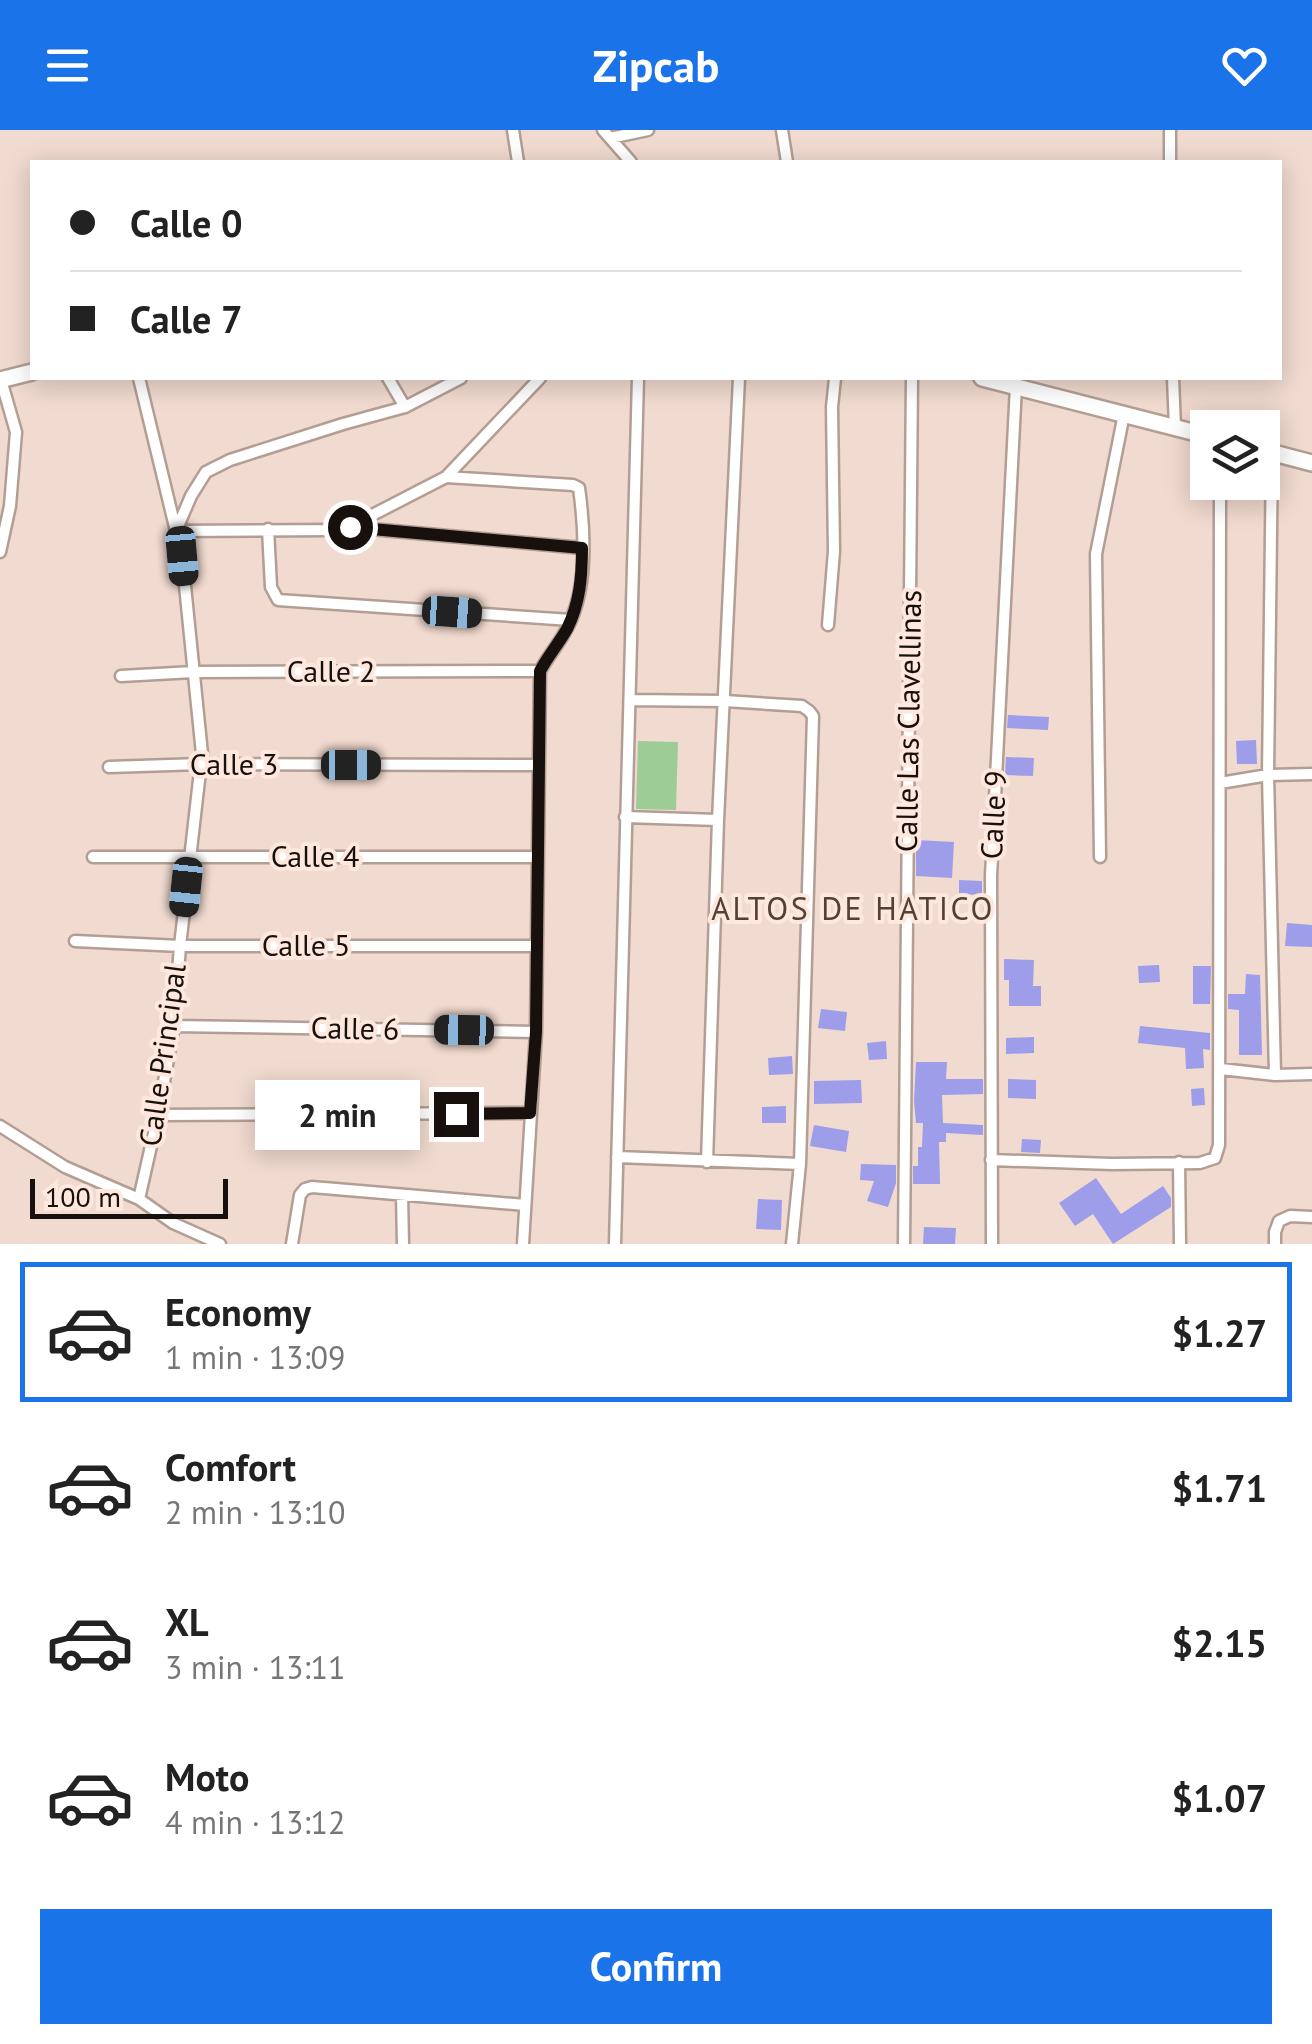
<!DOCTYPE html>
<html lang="en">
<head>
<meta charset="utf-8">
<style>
  body { margin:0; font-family:"PT Sans",sans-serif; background:#f2f2f2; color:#222; height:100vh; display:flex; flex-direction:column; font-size:38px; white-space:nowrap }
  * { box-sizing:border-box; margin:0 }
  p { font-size:32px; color:#767676 }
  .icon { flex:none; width:55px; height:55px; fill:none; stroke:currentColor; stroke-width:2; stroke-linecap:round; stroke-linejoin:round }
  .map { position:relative; height:1114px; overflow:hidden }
  .panel { display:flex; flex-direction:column; background:#fff; flex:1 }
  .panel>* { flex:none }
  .hud { position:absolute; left:30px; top:30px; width:1252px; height:220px; border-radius:0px; box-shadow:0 5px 25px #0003; display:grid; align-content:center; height:220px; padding:0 40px; background:#fff }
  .tools { position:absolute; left:1190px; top:280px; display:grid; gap:20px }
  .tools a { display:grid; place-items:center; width:90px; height:90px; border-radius:0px; background:#fff; box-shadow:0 5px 25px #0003; font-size:50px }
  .scale { position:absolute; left:30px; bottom:25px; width:198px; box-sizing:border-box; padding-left:10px; border:5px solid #18100d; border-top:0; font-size:28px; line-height:35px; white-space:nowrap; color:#18100d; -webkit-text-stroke:8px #fee7dc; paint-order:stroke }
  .end { position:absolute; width:45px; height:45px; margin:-22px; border:12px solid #18100d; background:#fff; box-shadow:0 0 0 5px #fff }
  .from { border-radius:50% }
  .bubble { position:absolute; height:70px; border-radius:0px; background:#fff; box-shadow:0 5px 25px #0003; font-size:32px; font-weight:800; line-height:70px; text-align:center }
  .car { position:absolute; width:30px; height:60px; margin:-30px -15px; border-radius:12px; box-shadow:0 0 8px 2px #0007; background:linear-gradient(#222 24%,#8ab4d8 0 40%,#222 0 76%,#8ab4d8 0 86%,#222 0) }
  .hud b { display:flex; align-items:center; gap:35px; height:95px; font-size:38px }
  .hud b+b { border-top:2px solid #e0e0e0 }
  .hud i { width:25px; height:25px; background:#222 }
  ul { padding:18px 0 0; list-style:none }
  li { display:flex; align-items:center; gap:30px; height:140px; margin:0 20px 15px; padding:0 20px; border:5px solid transparent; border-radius:0px }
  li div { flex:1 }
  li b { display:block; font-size:38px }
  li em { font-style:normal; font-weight:800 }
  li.current { border-color:#1a73e8 }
  li>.icon { width:90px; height:90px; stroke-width:1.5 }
  .cta { display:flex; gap:20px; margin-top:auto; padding:20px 40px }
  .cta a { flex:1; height:115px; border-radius:0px; background:#1a73e8; color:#fff; font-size:40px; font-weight:800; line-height:115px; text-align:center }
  header { display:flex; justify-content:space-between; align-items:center; height:130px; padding:0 40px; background:#1a73e8; color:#fff; font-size:45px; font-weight:800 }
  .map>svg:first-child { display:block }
</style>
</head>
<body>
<header><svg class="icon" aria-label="menu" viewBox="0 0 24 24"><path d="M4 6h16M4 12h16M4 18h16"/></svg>Zipcab<svg class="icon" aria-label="heart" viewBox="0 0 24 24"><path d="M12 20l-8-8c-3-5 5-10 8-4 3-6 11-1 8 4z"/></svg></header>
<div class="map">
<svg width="1312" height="1114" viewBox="0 0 1312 1114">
  <rect width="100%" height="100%" fill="#f1dacf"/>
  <path fill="#9ecc97" d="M 638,611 L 678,612 L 676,680 L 636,679 Z"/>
  <path fill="#9e9de9" d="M 1008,585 L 1049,587 L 1048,600 L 1007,598 Z
    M 1256,610 L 1257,634 L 1237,634 L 1236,611 Z
    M 1006,627 L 1034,628 L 1033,646 L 1005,645 Z
    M 916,710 L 954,712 L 952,748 L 916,746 Z
    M 959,750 L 982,751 L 982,765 L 959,764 Z
    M 1287,793 L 1312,795 L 1312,817 L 1285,816 Z
    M 1004,829 L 1034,830 L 1033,856 L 1041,856 L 1041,876 L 1009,876 L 1009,850 L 1004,850 Z
    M 1159,835 L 1160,852 L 1139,853 L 1138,836 Z
    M 1193,836 L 1211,836 L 1210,874 L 1193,874 Z
    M 1246,844 L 1260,845 L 1262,925 L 1239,925 L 1239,880 L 1228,879 L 1228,864 L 1245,864 Z
    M 821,879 L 847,882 L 845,901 L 818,898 Z
    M 1140,896 L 1210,903 L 1210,920 L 1203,919 L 1204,938 L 1186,939 L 1185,918 L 1138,913 Z
    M 1034,907 L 1034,923 L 1006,924 L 1006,908 Z
    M 886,911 L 887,929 L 869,930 L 867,913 Z
    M 792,926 L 793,944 L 769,945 L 768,928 Z
    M 916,932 L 947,932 L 946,949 L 983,949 L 983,964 L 942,965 L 943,993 L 983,995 L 983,1005 L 946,1003 L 946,1012 L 939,1012 L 940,1054 L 913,1054 L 913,1036 L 918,1036 L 918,1017 L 922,1017 L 923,993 L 916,993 L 914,971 Z
    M 1008,949 L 1036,950 L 1036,969 L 1008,968 Z
    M 861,950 L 862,973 L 814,974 L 814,951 Z
    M 1204,958 L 1205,975 L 1192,976 L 1191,959 Z
    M 786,976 L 786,993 L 762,993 L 762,977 Z
    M 814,995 L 849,1001 L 846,1022 L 810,1016 Z
    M 1022,1009 L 1041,1010 L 1040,1023 L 1021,1022 Z
    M 861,1034 L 896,1035 L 896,1053 L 888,1077 L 867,1071 L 874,1051 L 860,1050 Z
    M 1096,1048 L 1121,1084 L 1163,1056 L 1171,1068 L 1171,1077 L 1113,1114 L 1093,1084 L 1075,1096 L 1059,1073 Z
    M 758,1069 L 782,1070 L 781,1100 L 756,1099 Z
    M 924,1097 L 956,1098 L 955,1114 L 923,1114 Z"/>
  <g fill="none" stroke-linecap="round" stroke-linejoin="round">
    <g stroke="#b39e94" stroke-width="15">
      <path id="street" d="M 513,0 L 518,32
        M 603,0 L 631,32
        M 782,0 L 787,32
        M 1170,0 L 1170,32
        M 610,8 L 648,0
        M 139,248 L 182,426 L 202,624 L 180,816 L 174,896 L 158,985 L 139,1069
        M 388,248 L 405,277 L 461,248
        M 1173,248 L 1175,297
        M 405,277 L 343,294 L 230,330 L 206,342 L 191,366 L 176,401 L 333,400 L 349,397 L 446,347 L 540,248
        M 1272,322 L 1268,645 L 1275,945
        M 446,347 L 573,355 L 579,358 C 585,401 588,461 566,500 C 559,514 548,526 540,541 L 536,902 L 523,1114
        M 349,397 L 582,418
        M 268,399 L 271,457 L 278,470 L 571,490
        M 0,422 L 10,376 L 16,302 L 1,250
        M 828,495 L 834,421 L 832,277 L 835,248
        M 121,546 L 193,542 L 540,541
        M 630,570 L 725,571 L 802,576 L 809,581 L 813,586 L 800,1034 L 792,1114
        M 109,637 L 201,634 L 539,635
        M 1220,653 L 1268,645 L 1312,644
        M 625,687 L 718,690
        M 93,727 L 538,727
        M 1100,727 L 1096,424 L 1124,284
        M 75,811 L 180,816 L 537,816
        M 174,896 L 536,902
        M 1221,939 L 1275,945 L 1312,944
        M 158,985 L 530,983
        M 0,996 L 65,1037 L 139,1069 L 173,1093 L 220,1114
        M 617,1027 L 800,1034
        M 991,1030 L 1112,1034 L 1200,1033 L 1215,1028 L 1219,1015 L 1220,352
        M 707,1032 L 718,690 L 739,248
        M 1179,1032 L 1180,1114
        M 402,1065 L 403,1114
        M 292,1114 L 300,1065 L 305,1059 L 312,1057 L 525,1075
        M 615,1114 L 638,248
        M 904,1114 L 912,248
        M 992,1114 L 991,746 L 1016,256
        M 1275,1114 L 1275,1102 L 1279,1091 L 1290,1086 L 1312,1087"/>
    </g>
    <g stroke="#b39e94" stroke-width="20">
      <path id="secondary" d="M 982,248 L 1208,306
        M 0,250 L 32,242
        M 1262,320 L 1312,333"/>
    </g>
    <use href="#street" stroke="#fff" stroke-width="10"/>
    <use href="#secondary" stroke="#fff" stroke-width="15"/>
  </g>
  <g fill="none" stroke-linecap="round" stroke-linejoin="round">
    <path stroke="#18100d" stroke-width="12" d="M 350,397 L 582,418 C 582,446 580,473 567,499 C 559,513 548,526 540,541 L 536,902 L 530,983 L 456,984"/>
  </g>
  <g text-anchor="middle" stroke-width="8" stroke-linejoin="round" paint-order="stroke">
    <g font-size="30" fill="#18100d" stroke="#fee7dc">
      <text x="331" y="552">Calle 2</text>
      <text transform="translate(909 591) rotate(-89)" y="10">Calle Las Clavellinas</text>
      <text x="234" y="645">Calle 3</text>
      <text transform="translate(994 685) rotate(-87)" y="10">Calle 9</text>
      <text x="315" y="737">Calle 4</text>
      <text x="306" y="826">Calle 5</text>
      <text transform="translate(355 899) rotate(1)" y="10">Calle 6</text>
      <text transform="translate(163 925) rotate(-82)" y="10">Calle Principal</text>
    </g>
    <g font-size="32" letter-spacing="2.5" fill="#534138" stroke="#fee7dc">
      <text x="853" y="790">ALTOS DE HATICO</text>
    </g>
  </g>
</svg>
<div class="tools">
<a><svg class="icon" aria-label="layers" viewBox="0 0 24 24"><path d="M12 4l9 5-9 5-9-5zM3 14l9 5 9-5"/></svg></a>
</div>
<div class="scale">100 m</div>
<i class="end from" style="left:350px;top:397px"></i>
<i class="end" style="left:456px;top:984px"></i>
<div class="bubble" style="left:255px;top:950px;width:165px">2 min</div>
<i class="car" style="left:182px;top:426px;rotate:175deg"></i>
<i class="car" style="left:452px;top:482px;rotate:94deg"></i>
<i class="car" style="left:351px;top:635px;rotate:90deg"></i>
<i class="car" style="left:186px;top:757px;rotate:186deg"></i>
<i class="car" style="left:464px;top:900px;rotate:271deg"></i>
<div class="hud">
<b><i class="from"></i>Calle 0</b>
<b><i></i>Calle 7</b>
</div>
</div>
<section class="panel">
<ul>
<li class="current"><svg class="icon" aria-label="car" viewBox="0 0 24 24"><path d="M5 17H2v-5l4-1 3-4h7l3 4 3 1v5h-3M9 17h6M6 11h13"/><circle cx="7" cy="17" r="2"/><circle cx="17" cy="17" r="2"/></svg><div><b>Economy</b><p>1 min · 13:09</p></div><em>$1.27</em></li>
<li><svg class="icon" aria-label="car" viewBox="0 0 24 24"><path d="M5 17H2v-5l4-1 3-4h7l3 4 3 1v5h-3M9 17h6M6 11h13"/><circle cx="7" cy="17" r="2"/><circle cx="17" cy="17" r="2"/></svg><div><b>Comfort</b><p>2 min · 13:10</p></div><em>$1.71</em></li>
<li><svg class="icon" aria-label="car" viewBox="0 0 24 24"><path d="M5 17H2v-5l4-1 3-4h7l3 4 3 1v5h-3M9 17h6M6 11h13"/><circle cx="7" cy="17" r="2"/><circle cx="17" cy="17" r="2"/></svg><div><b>XL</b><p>3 min · 13:11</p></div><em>$2.15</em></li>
<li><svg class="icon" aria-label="car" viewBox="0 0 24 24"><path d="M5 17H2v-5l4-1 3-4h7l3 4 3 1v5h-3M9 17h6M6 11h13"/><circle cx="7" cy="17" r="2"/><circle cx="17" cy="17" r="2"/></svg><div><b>Moto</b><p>4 min · 13:12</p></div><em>$1.07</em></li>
</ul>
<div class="cta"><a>Confirm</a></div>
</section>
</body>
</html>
